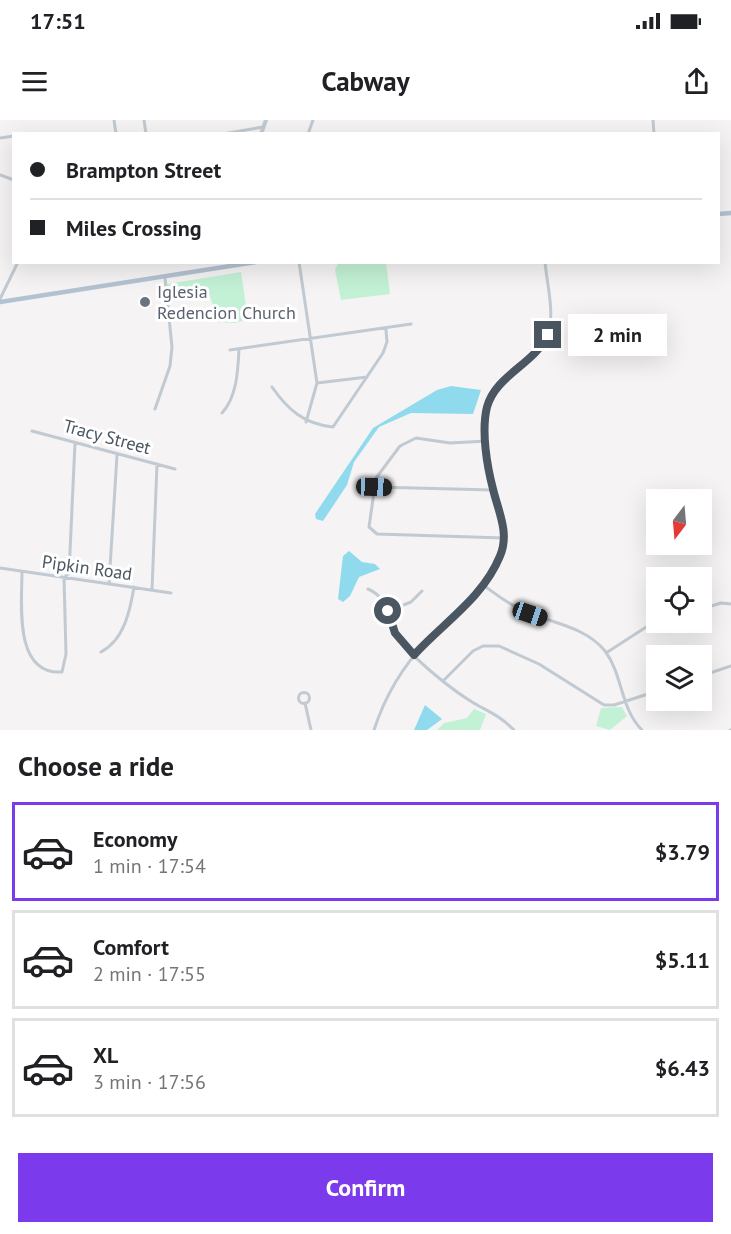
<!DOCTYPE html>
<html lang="en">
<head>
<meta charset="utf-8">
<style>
  body { margin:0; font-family:"PT Sans",sans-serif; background:#f6f6f6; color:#202124; height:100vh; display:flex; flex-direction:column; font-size:22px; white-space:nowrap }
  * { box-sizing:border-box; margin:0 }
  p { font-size:20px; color:#757577 }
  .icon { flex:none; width:33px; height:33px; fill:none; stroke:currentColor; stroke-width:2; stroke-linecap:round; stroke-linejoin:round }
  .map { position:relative; height:610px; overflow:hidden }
  .details { display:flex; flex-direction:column; background:#fff; flex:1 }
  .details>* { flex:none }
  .banner { position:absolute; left:12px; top:12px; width:708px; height:132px; border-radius:0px; box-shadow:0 6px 24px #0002; display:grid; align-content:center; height:132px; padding:0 18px; background:#fff }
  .needle { width:39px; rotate:196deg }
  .buttons { position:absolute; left:646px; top:369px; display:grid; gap:12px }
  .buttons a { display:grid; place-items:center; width:66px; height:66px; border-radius:0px; background:#fff; box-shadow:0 6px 24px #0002; font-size:30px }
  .end { position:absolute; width:27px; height:27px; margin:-14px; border:8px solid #4a5661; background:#fff; box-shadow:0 0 0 3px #fff }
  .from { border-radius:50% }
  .bubble { position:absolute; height:42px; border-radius:0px; background:#fff; box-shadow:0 6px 24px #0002; font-size:20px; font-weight:600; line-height:42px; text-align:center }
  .car { position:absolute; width:18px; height:36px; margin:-18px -9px; border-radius:8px; box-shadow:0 0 4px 2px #0007; background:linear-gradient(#222 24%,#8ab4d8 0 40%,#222 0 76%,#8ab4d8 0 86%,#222 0) }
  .banner b { display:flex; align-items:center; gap:21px; height:57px; font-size:22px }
  .banner b+b { border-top:2px solid #e0e0e0 }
  .banner i { width:15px; height:15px; background:#202124 }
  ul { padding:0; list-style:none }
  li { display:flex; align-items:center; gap:18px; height:99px; margin:0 12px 9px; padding:0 6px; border:3px solid #e0e0e0; border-radius:0px }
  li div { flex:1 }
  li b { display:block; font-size:22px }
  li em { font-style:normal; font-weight:600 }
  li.active { border-color:#7c3aed }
  li>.icon { width:54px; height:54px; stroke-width:1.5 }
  h2 { padding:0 18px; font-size:27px; line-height:72px }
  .action { display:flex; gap:12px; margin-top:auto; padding:12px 18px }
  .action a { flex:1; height:69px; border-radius:0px; background:#7c3aed; color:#fff; font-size:24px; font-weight:600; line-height:69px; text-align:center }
  .status { display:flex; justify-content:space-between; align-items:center; height:42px; padding:0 30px; background:#fff; direction:ltr }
  .status svg { height:16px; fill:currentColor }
  header { display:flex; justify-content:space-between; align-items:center; height:78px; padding:0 18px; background:#fff; font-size:27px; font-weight:600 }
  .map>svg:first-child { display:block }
</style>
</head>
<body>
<div class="status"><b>17:51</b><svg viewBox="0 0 49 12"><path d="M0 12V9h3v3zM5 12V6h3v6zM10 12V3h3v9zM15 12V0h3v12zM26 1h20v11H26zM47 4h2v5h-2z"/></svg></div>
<header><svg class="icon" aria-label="menu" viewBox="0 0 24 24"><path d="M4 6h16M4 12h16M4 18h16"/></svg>Cabway<svg class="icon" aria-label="share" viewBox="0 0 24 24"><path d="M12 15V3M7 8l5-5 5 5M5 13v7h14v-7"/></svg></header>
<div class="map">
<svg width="731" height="610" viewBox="0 0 731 610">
  <rect width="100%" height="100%" fill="#f5f3f3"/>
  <path fill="#c3f1d5" d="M 338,143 L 386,143 L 390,174 L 341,180 L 335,150 Z
    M 241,152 L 248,199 L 235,203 L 218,202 L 209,173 L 168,178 L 167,164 Z
    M 622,587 L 627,596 L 610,610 L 596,606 L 601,588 Z
    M 474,589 L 486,594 L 480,610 L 437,610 L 444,603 L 467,598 Z"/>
  <path fill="#90daee" d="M 451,266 L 481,270 L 473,294 L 411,293 L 379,307 L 354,342 L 347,365 L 323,401 L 316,399 L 315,394 L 373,308 L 437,270 Z
    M 349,431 L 362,442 L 375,444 L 380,449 L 359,457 L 350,476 L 343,482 L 338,479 L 343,436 Z
    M 425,585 L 442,599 L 427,610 L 414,610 Z"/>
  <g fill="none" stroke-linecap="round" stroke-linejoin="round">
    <path stroke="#c1cad2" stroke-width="3" d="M 114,0 L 116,14
      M 144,0 L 146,14
      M 653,0 L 654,14
      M 223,14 L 263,7
      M 308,14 L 313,0
      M 0,18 L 14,16
      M 0,55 L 14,60
      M 299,142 L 317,263 L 306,302
      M 0,179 L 18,142
      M 230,230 L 411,204
      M 317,263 L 367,257
      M 272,267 C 288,290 304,304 333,307 L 383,233 L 387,222 L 386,210
      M 155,289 L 170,246 L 172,227 L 165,158
      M 222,293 C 237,277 238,250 239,229
      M 32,311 L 175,349
      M 487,321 L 450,323 L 416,318 L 400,326 L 376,358 L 369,407 L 377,414 L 504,418
      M 374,367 L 493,370
      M 0,448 L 171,473
      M 22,452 C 22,482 13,555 62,552 L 66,534 L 64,458 L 69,453 L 75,323
      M 109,464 L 117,335
      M 483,465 C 496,474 508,484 522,490 C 550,503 585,506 605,531 C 623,555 620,588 642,610
      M 368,469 C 392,479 389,507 404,525 C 420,544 451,569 472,582 C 489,592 499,595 514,610
      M 152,470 L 157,344
      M 702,489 L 721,483 L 731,484
      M 388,491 L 411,482 L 422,471
      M 101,532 C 124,520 130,491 134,467
      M 606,533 L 657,500
      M 702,543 C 712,554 712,565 702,576
      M 710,553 L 731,546
      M 444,560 L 473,531 L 483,526 L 499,526 L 539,544 L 604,585 L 614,585 L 657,571
      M298.5 578a5.5 5.5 0 1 1 11 0a5.5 5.5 0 1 1-11 0Z
      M 687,580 L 691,580
      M 305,583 L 311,610
      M 374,610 C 385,576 402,547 427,521 C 453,494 482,474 499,439 C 511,415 498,392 492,368 C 487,346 482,314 486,291 C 493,254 540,247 549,211 C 554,190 547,164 545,142
      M 730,610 L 731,610"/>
    <path stroke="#c1cad2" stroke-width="4" d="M 261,14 L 266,0"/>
    <path stroke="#b3c2d1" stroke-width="4.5" d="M 718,94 L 731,93
      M 0,182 L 256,142"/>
  </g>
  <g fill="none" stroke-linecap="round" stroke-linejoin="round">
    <path stroke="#4a5661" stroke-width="8" d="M 388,491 L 395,513 L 414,535 C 443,503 483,478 500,436 C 510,413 498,391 493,369 C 487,346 481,311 487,287 C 496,255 533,245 548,215"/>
  </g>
  <circle fill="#6b7280" stroke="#fff" stroke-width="2" cx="145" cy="182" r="6"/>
  <g text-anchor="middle" stroke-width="6" stroke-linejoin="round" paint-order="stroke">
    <g font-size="18" fill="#5b616d" stroke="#fff" text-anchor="start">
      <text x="157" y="178">Iglesia<tspan x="157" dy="21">Redencion Church</tspan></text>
    </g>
    <g font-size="18" fill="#4a5661" stroke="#fff">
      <text transform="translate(107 317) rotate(15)" y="6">Tracy Street</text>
      <text transform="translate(87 448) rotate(8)" y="6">Pipkin Road</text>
    </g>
  </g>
</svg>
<div class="buttons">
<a><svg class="needle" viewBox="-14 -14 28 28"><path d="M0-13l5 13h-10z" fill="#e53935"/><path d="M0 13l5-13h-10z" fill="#757577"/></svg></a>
<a><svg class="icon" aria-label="locate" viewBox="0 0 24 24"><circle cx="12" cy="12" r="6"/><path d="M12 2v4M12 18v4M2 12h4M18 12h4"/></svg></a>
<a><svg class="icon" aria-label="layers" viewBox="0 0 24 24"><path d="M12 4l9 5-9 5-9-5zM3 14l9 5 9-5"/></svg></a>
</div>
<i class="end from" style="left:388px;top:491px"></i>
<i class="end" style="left:548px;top:215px"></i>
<div class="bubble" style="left:568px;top:194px;width:99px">2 min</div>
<i class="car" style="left:374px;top:367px;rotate:92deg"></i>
<i class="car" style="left:530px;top:494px;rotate:109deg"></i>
<div class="banner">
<b><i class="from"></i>Brampton Street</b>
<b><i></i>Miles Crossing</b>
</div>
</div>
<section class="details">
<h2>Choose a ride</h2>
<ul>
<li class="active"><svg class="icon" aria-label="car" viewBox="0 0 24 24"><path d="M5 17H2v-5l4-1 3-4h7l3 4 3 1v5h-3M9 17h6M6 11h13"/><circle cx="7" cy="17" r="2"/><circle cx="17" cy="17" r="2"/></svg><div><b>Economy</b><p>1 min · 17:54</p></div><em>$3.79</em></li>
<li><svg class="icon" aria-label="car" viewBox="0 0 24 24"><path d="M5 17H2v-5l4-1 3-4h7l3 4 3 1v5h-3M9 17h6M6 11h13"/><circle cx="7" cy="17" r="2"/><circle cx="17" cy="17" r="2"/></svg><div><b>Comfort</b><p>2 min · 17:55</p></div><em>$5.11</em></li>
<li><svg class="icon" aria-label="car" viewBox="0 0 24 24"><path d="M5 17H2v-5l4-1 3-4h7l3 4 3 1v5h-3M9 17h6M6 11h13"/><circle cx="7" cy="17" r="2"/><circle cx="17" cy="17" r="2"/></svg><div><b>XL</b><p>3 min · 17:56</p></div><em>$6.43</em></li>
</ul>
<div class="action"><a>Confirm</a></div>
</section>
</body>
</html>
